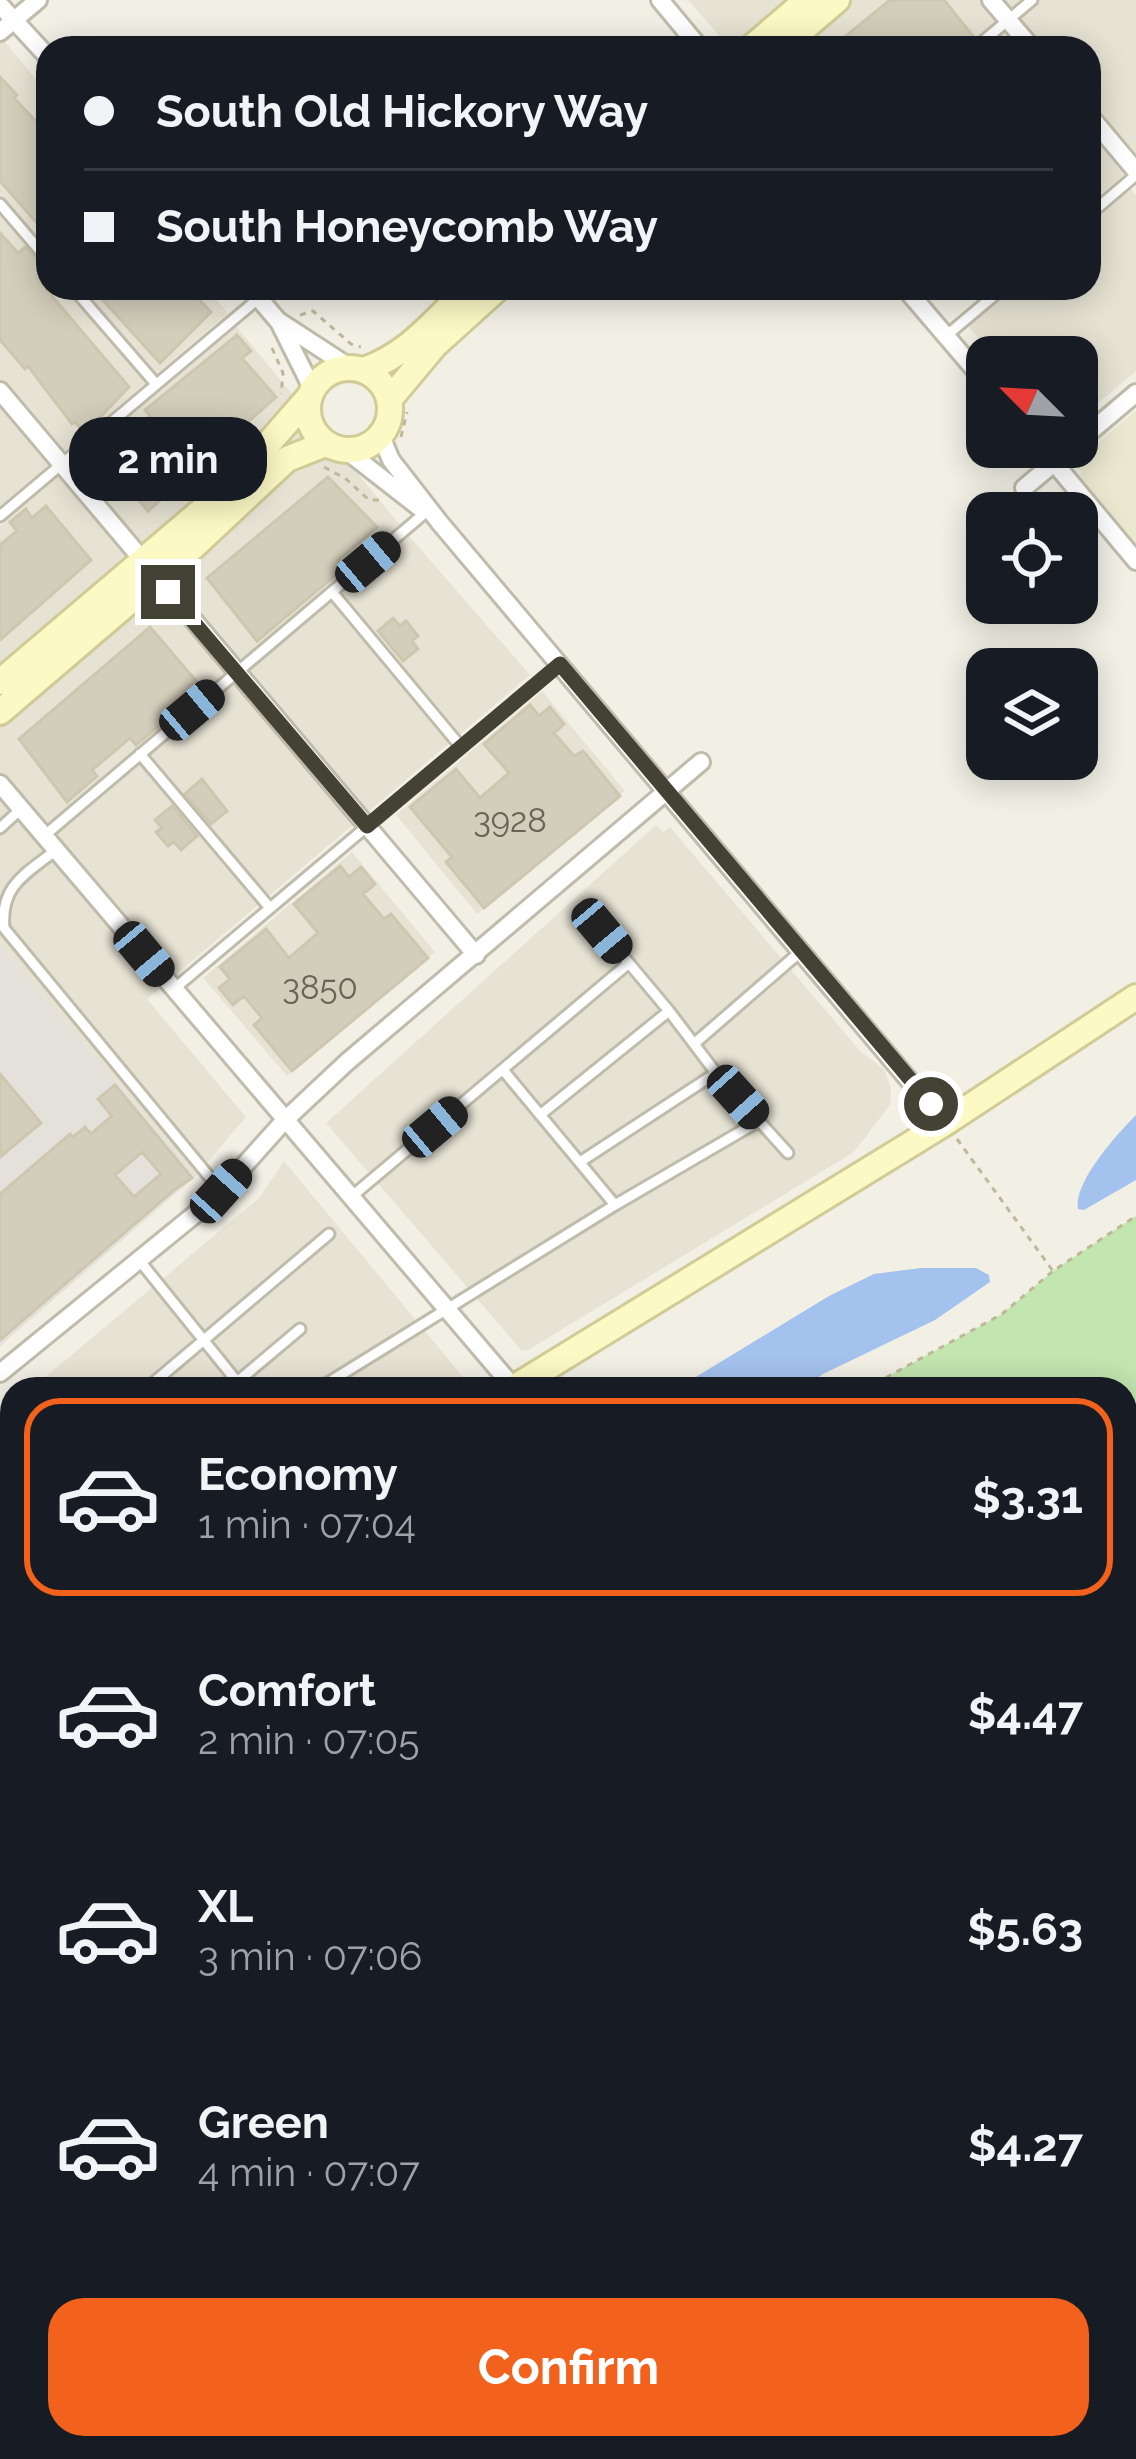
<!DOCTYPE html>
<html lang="en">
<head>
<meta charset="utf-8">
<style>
  body { margin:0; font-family:Raleway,sans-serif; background:#242831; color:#f1f3f6; height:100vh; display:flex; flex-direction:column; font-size:45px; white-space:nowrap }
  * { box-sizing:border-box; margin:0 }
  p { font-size:39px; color:#9ea1a6 }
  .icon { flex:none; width:66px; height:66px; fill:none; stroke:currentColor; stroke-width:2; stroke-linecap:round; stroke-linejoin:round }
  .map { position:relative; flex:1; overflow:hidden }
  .sheet { position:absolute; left:0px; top:1377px; width:1137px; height:1083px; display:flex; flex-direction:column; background:#171b24; border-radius:36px 36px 0 0; box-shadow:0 6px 30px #0003 }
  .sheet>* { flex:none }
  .guide { position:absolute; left:36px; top:36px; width:1065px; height:264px; border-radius:36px; box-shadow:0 6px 30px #0003; display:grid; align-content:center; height:264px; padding:0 48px; background:#171b24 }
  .needle { width:78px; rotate:294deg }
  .fabs { position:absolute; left:966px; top:336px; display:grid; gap:24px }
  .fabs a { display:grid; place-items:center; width:132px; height:132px; border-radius:24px; background:#171b24; box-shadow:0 6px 30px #0003; font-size:60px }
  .end { position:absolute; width:54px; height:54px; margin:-27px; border:15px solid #444135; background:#fff; box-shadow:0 0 0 6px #fff }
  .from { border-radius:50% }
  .bubble { position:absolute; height:84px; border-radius:36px; background:#171b24; box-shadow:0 6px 30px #0003; font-size:39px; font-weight:700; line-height:84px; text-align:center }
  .car { position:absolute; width:36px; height:72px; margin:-36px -18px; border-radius:15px; box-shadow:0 0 9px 3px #0007; background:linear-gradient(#222 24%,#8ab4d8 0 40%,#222 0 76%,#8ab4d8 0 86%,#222 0) }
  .guide b { display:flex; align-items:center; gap:42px; height:114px; font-size:45px }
  .guide b+b { border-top:3px solid #363941 }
  .guide i { width:30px; height:30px; background:#f1f3f6 }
  ul { padding:21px 0 0; list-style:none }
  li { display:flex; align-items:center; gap:36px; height:198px; margin:0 24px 18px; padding:0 24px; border:6px solid transparent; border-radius:36px }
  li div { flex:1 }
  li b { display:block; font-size:45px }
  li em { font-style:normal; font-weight:700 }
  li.selected { border-color:#f2621c }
  li>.icon { width:108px; height:108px; stroke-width:1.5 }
  .cta { display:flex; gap:24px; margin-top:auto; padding:24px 48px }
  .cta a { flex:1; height:138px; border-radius:36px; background:#f2621c; color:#fff; font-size:48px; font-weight:700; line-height:138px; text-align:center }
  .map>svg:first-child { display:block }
</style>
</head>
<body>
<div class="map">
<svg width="1136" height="2459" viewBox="0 0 1136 2459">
  <rect width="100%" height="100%" fill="#f2f0e5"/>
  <path fill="#e6e3d4" d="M 688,0 L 1136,0 L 1136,164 L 1089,204 L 1089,48 L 730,48 Z
    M 0,36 L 48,94 L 48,288 L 207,288 L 228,313 L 0,506 Z
    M 1131,189 L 1136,195 L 1136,371 L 1077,421 L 1077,357 L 994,357 L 968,326 L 1013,288 L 1089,288 L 1089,224 Z
    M 236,326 L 410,537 L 530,675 L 147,999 L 246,1117 L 196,1176 L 0,946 L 0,526 Z
    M 542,691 L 625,791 L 477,914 L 396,815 Z
    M 656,825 L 663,832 L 670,827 L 860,1051 L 884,1069 L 891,1088 L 890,1105 L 854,1152 L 528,1350 L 521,1350 L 326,1123 Z
    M 352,852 L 435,952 L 287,1076 L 203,978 Z
    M 284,1161 L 468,1383 L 459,1389 L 31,1389 L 259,1198 Z
    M 12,1404 L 12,1543 L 0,1531 L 0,1414 Z"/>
  <path fill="#e4e1da" d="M 0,946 L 196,1176 L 0,1346 Z"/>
  <path fill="#ebe8d0" d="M 1136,411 L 1136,552 L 1075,479 L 1082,473 L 1074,463 Z"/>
  <path fill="#c3e5af" d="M 1136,1216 L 1136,1608 L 1125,1623 L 1125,1389 L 865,1389 L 1002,1314 L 1053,1271 Z
    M 12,1792 L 12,2448 L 917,2448 L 915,2459 L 0,2459 L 0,1795 Z
    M 1136,2100 L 1136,2459 L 1048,2459 L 1048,2448 L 1125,2448 L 1125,2103 Z"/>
  <path fill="#a3c2ed" d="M 1136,1115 L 1136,1180 L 1084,1210 L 1078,1209 C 1073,1183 1117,1134 1136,1115 Z
    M 921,1268 L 976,1268 L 989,1275 L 990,1282 L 935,1320 L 823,1374 L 802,1389 L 676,1389 L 829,1296 L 874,1274 Z
    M 1136,1608 L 1136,2005 L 1125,2045 L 1125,1623 Z
    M 251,2448 L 418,2448 L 407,2459 L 264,2459 L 250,2453 Z
    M 917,2448 L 1048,2448 L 1048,2459 L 915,2459 Z"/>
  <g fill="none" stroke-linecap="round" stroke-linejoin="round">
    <path stroke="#a3c2ed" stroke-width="6" d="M 0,1850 L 12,1846"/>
  </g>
  <path fill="#d3cebb" stroke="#cec7af" stroke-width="3" fill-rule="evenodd" d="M 890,0 L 944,0 L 973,36 L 959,48 L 831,48 Z
    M 0,77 L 17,95 L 14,98 L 48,134 L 48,246 L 39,236 L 44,231 L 0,181 Z
    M 0,233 L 18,253 L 25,247 L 45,268 L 35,276 L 129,387 L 85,433 L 75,422 L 72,424 L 28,366 L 25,369 L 0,340 Z
    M 92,288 L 188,288 L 211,312 L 160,363 Z
    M 237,335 L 251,351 L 242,358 L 276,397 L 148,511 L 96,451 L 97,446 L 110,435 L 118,445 L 150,416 L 145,410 Z
    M 328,477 L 377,527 L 338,560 L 344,568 L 257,641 L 207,578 Z
    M 46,506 L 91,560 L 0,640 L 0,545 L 17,531 L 10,522 L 26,509 L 32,518 Z
    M 393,618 L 400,626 L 406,621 L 418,636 L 412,641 L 418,649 L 403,661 L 378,631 Z
    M 150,627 L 203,689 L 136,745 L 130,738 L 92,770 L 97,776 L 67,802 L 19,739 Z
    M 530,705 L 539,716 L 550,707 L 564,724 L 554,733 L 574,756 L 583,751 L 620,796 L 484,908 L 446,862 L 452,857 L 410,807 L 456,769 L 480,798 L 509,773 L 484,744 Z
    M 202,779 L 227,811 L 211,824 L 185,794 Z
    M 172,806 L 197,836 L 181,850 L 174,842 L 168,846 L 156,832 L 162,828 L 155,820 Z
    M 340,866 L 349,877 L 361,867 L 375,884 L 363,894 L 384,919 L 391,914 L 428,958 L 292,1071 L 254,1025 L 262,1018 L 244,996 L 233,1005 L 219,988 L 230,979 L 220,967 L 266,929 L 289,958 L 318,933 L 294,904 Z
    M 0,1074 L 41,1123 L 0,1157 Z
    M 115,1085 L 192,1178 L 174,1190 L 0,1340 L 0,1194 L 70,1134 L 73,1137 L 85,1127 L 91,1134 L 112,1116 L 98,1099 ZM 142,1152 L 161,1174 L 134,1197 L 115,1175 Z"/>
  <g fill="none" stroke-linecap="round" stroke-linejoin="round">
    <g stroke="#c0bcab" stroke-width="15">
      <path id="lane" d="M 975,48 L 1032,0
        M 0,204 L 48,260
        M 1089,215 L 1136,175
        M 73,288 L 156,384
        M 946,336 L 1003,288
        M 0,516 L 259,298
        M 332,592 L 461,747
        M 140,754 L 270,908
        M 0,828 L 21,809
        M 44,836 L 426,512
        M 56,850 C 26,874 0,885 4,928 L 221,1191
        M 174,989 L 560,664
        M 669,1011 L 716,1073
        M 695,1043 L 800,952
        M 503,1070 L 615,1205 L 759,1121
        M 540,1115 L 669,1011 L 602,931
        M 580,1162 L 716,1073 L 788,1153
        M 350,1198 L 629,963
        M 139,1260 L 243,1389
        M 237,1382 L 300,1329
        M 146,1389 L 329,1234
        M 318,1389 L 615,1205"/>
    </g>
    <g stroke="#c0bcab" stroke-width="22">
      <path id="street" d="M 660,0 L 700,48
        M 991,0 L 1032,48
        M 0,5 L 48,57
        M 0,32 L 38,0
        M 1089,115 L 1136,171
        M 250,288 L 279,322 L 312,388
        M 905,288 L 987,384
        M 280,322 L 349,367
        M 0,391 L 476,955
        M 381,436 L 391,460 L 440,523 L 945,1123
        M 1077,443 L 1136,393
        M 1041,447 L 1136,561
        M 347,451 L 420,508
        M 1024,488 L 1073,447
        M 0,784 L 514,1388
        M 0,1373 L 215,1198 L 284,1121 L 347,1062 L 701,762
        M 0,1703 L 12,1762
        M 0,1936 L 12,1915
        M 0,1976 L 12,1954"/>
    </g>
    <g stroke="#d0cb97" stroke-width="30">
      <path id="secondary" d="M 751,48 L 807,0
        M 781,48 L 837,0
        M308 409a41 41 0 1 1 82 0a41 41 0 1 1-82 0Z
        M 364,370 C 411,353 433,321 469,288
        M 389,400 L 435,345 L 498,288
        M 0,682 L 233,484 L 309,397
        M 0,712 L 193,547 L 287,459 L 325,444
        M 512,1389 L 945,1123 L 1136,997
        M 0,1657 L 12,1653"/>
    </g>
    <path stroke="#beb89a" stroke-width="3" stroke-dasharray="6 6" stroke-linecap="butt" d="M 300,315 L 313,311 L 351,344 L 361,347
      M 272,348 L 283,373 L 281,394
      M 401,437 L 407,412
      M 324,467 L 346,479 L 369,500 L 380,500
      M 957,1139 L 1053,1271
      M 865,1389 L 1002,1314 L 1053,1271 L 1136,1216
      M 1125,1558 L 1136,1540
      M 0,2150 L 12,2149
      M 0,2331 L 12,2325
      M 131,2448 L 138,2459
      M 860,2448 L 865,2459
      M 129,2459 L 163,2454 L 178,2459
      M 469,2459 L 480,2448
      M 733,2459 L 745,2448"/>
    <use href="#lane" stroke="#fff" stroke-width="9"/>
    <use href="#street" stroke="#fff" stroke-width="16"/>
    <use href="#secondary" stroke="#fcf9c5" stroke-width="24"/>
  </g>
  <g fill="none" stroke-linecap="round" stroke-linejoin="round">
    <path stroke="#444135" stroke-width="15" d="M 168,592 L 367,826 L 560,664 L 931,1104"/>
  </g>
  <g text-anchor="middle" stroke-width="10" stroke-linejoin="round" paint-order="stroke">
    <g font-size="33" fill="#686456">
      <text x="510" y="832">3928</text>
      <text x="320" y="999">3850</text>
    </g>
  </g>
</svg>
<div class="fabs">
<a><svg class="needle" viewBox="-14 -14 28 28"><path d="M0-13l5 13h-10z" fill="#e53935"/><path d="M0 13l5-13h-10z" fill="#9ea1a6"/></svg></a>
<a><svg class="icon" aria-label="locate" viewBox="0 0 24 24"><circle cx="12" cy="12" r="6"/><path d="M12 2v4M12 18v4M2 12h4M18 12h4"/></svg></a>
<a><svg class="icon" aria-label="layers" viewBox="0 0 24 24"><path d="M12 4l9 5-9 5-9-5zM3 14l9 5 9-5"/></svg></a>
</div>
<i class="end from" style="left:931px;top:1104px"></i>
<i class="end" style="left:168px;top:592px"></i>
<div class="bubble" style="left:69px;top:417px;width:198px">2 min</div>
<i class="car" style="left:368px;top:562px;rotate:50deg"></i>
<i class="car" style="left:192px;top:710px;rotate:50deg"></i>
<i class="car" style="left:602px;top:931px;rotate:140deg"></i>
<i class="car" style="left:144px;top:954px;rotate:140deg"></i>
<i class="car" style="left:738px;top:1097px;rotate:138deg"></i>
<i class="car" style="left:435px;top:1127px;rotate:50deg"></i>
<i class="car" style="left:221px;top:1191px;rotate:42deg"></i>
<div class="guide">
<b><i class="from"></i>South Old Hickory Way</b>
<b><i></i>South Honeycomb Way</b>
</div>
<section class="sheet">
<ul>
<li class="selected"><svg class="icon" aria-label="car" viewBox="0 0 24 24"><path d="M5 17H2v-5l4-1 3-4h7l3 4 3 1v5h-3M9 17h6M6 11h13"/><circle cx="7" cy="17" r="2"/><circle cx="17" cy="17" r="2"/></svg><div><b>Economy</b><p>1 min · 07:04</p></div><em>$3.31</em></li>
<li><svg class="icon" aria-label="car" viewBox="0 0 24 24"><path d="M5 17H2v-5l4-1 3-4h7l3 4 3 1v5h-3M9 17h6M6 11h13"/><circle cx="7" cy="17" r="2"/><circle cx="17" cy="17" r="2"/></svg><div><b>Comfort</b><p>2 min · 07:05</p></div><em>$4.47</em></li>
<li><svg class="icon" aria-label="car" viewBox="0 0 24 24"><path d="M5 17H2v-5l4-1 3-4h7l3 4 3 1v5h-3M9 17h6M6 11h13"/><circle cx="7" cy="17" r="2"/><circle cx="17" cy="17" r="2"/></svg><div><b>XL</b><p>3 min · 07:06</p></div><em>$5.63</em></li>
<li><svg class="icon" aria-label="car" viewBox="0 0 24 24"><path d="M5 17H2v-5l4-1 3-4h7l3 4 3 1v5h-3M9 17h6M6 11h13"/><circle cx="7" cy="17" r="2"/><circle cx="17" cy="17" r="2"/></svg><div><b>Green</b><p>4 min · 07:07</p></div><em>$4.27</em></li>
</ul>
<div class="cta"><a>Confirm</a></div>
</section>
</div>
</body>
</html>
